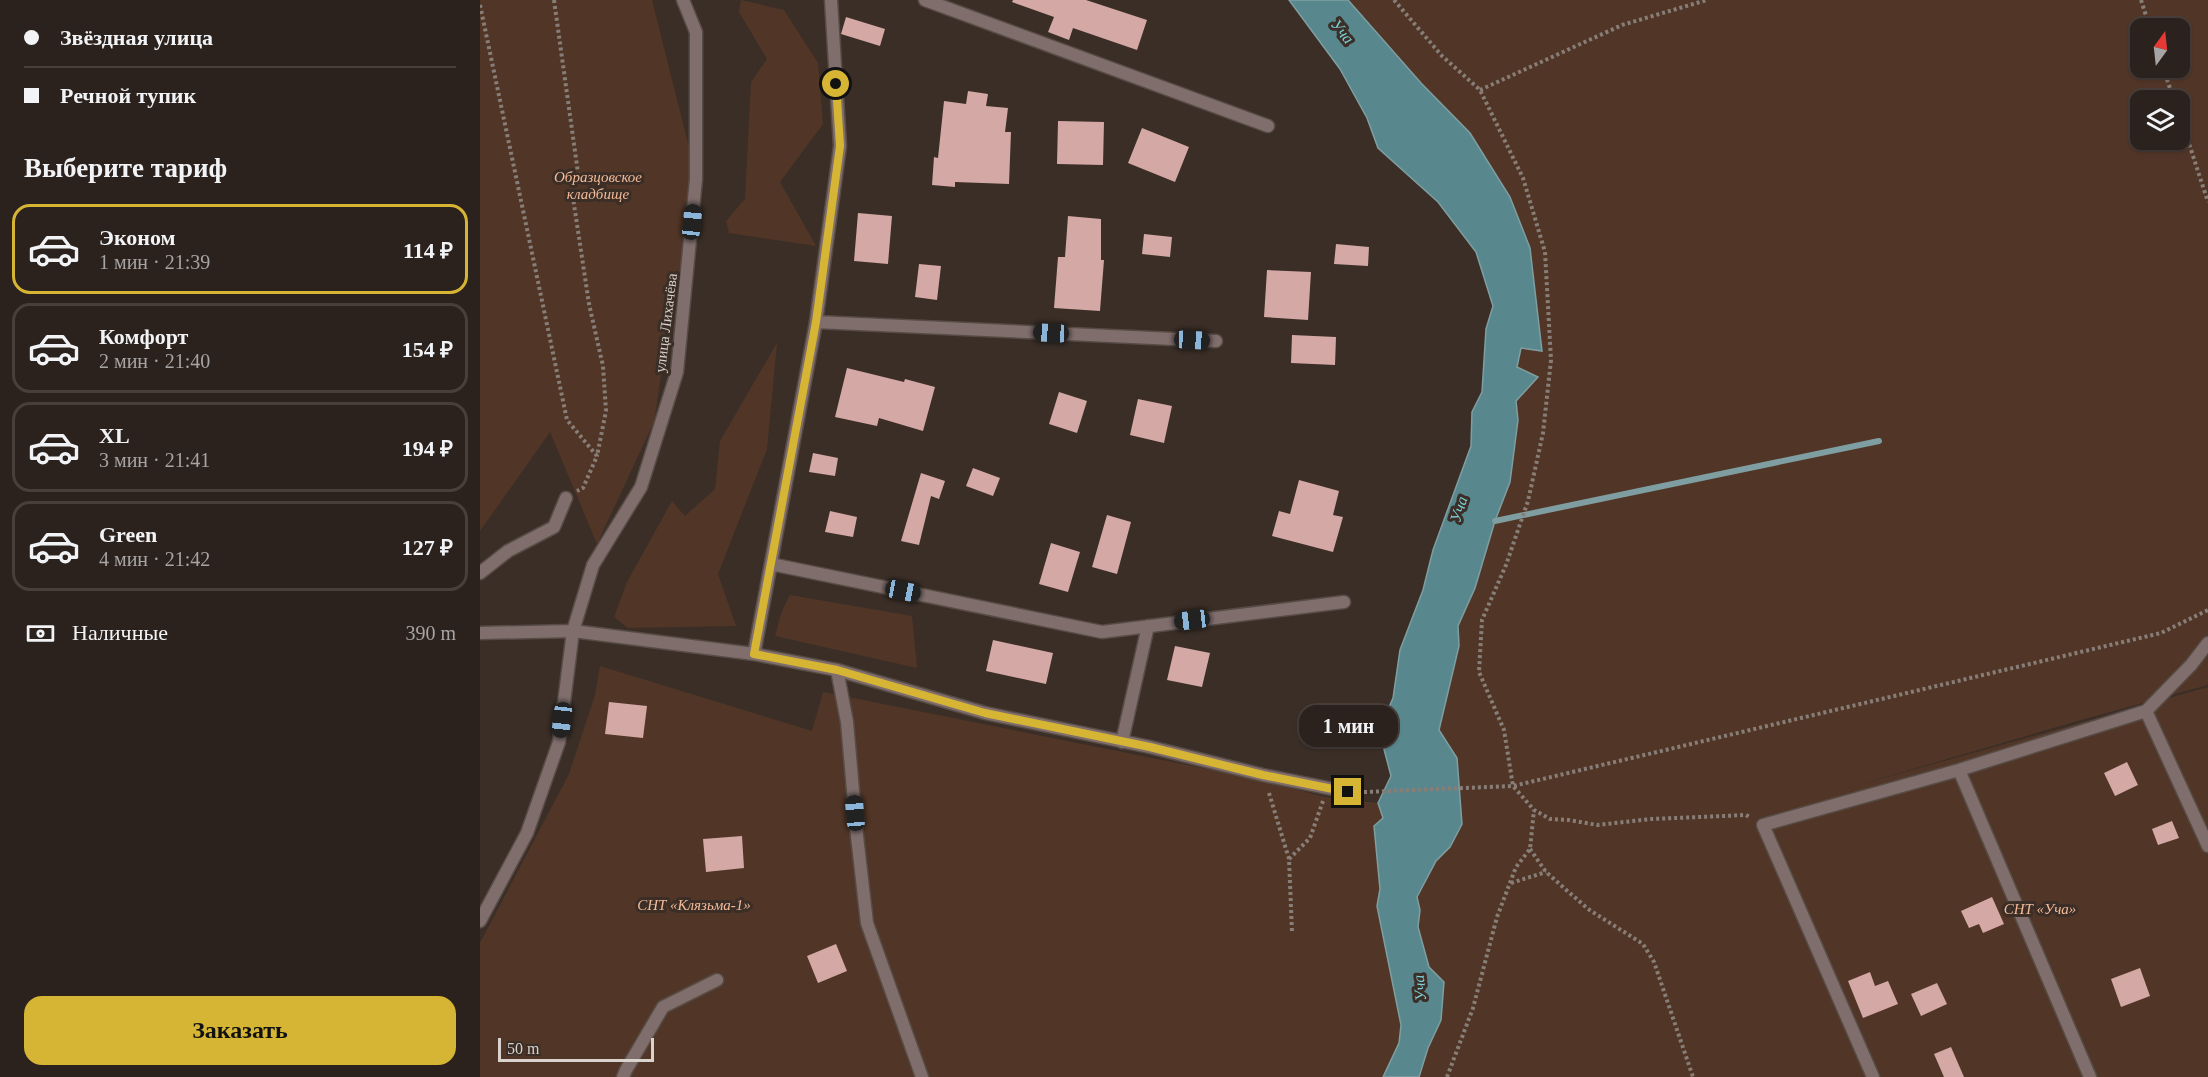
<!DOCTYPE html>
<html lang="ru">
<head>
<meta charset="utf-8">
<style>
  body { margin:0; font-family:"Times New Roman",serif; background:#342a26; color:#f1f3f6; height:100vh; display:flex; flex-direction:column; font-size:22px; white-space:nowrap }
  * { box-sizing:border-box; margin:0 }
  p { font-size:20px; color:#a6a4a4 }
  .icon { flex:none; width:33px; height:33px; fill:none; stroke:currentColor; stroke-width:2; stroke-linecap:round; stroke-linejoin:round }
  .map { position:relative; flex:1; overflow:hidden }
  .sheet { display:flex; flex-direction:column; background:#2c221d; width:480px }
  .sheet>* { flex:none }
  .guide { display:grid; align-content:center; height:132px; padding:0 24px; background:#2c221d }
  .needle { width:39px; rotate:15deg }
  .controls { position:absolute; left:1650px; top:18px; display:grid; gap:12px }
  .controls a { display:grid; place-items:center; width:60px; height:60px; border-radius:12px; background:#2c221d; box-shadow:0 2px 4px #0004,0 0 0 2px #483f3b; font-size:30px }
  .scale { position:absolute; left:18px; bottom:15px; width:156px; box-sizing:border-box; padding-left:6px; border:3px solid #dad2cd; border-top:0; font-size:16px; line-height:21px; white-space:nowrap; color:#dad2cd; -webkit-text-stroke:4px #3a2e27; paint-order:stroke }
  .end { position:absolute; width:27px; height:27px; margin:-14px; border:8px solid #d6b534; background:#111; box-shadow:0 0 0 3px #111 }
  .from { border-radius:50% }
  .bubble { position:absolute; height:42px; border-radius:18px; background:#2c221d; box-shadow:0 2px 4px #0004,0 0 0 2px #483f3b; font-size:20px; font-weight:600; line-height:42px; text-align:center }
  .car { position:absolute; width:18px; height:36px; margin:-18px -9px; border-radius:8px; box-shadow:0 0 4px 2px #0007; background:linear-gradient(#222 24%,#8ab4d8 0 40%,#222 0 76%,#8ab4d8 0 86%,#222 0) }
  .guide b { display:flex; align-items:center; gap:21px; height:57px; font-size:22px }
  .guide b+b { border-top:2px solid #483f3b }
  .guide i { width:15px; height:15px; background:#f1f3f6 }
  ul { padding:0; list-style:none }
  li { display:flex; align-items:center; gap:18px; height:90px; margin:0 12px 9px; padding:0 12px; border:3px solid #483f3b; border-radius:18px }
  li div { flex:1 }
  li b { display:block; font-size:22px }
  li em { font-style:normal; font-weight:600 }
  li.selected { border-color:#d6b534 }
  li>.icon { width:54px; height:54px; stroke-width:1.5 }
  h2 { padding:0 24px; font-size:27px; line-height:72px }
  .pay { display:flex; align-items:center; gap:15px; height:66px; padding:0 24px; font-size:22px }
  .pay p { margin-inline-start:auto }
  .action { display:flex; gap:12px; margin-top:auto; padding:12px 24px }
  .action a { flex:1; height:69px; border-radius:18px; background:#d6b534; color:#111; font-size:24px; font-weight:600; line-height:69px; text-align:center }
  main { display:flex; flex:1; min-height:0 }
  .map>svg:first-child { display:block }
</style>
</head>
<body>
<main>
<section class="sheet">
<div class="guide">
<b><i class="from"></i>Звёздная улица</b>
<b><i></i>Речной тупик</b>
</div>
<h2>Выберите тариф</h2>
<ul>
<li class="selected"><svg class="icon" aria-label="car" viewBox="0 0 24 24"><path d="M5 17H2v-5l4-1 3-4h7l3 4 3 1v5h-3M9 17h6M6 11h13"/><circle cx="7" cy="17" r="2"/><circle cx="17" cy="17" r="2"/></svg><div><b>Эконом</b><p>1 мин · 21:39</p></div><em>114 ₽</em></li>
<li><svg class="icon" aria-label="car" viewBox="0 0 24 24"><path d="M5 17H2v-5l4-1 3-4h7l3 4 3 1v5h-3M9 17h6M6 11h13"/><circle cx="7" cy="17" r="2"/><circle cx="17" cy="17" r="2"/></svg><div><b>Комфорт</b><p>2 мин · 21:40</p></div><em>154 ₽</em></li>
<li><svg class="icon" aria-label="car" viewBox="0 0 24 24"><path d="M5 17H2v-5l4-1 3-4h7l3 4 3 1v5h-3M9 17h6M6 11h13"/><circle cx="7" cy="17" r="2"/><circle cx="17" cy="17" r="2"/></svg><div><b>XL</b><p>3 мин · 21:41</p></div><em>194 ₽</em></li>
<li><svg class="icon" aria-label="car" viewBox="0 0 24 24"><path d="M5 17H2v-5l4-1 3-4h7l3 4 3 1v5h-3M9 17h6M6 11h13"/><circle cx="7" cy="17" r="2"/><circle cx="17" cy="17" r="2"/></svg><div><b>Green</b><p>4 мин · 21:42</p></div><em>127 ₽</em></li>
</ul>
<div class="pay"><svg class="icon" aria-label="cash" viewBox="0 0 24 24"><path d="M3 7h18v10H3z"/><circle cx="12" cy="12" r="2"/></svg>Наличные<p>390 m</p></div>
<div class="action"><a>Заказать</a></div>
</section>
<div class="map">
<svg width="1728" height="1077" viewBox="0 0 1728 1077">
  <rect width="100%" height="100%" fill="#3a2e27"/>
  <path fill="#513627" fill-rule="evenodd" d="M 0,0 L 172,0 L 221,195 L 195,284 L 174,422 L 117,544 L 70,432 L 0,531 Z
    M 261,0 L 304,10 L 338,63 L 343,124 L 300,182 L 336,246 L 249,233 L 246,221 L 265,199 L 271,82 L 287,59 L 259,12 Z
    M 868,0 L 1728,0 L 1728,685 L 1601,720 L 1368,788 L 1728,687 L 1728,1077 L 939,1077 L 948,1048 L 964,982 L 949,967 L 938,927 L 940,910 L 937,897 L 956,861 L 970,847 L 982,824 L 977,758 L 959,731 L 979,646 L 978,626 L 995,588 L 1015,521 L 1030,482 L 1038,420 L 1036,401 L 1057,378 L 1037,367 L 1040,348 L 1062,351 L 990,133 L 941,83 ZM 1660,28 L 1700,28 L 1700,68 L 1660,68 ZM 1660,100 L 1700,100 L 1700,140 L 1660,140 Z
    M 297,343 L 287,449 L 238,574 L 256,626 L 148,628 L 134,617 L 147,582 L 192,501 L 205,516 L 235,489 L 240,441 Z
    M 310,595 L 432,616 L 437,668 L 295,636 L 302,611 Z
    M 120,666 L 332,731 L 343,692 L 777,779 L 845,797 L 898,803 L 904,818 L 894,826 L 900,889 L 897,906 L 921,1025 L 919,1043 L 903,1077 L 0,1077 L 0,943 L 89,774 L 115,695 Z"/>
  <path fill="#58888e" stroke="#7f9ea1" stroke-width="1.5" d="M 809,0 L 868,0 L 941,83 L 990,133 L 1030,197 L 1050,248 L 1062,351 L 1041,348 L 1037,367 L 1058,377 L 1036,401 L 1038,420 L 1030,482 L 1015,521 L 995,588 L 978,626 L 979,646 L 959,730 L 977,758 L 982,824 L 970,847 L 956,861 L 937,897 L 940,910 L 938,927 L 949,967 L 964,982 L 961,1020 L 948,1048 L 939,1077 L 903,1077 L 919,1043 L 921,1025 L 897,906 L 900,889 L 894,826 L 903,818 L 898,803 L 911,776 L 899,730 L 913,698 L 920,650 L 943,590 L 953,550 L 991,446 L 992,412 L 1002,392 L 1006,329 L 1013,306 L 996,252 L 958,202 L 898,148 L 887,118 L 860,69 Z"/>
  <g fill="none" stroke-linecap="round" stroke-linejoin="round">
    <path stroke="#7f9ea1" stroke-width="6" d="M 1015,521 L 1399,441"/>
  </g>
  <path fill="#d4a8a4" d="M 533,0 L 606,0 L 667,20 L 657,50 L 593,28 L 589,40 L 568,32 L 574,17 L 532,2 Z
    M 366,17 L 405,29 L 400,46 L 361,34 Z
    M 488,91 L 508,94 L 506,106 L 528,108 L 525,132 L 531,132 L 529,184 L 475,182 L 475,187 L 452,185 L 454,157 L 458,158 L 464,101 L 486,104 Z
    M 578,121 L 624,122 L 623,165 L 577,164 Z
    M 662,128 L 709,147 L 695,182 L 648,163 Z
    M 378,213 L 412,216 L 408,264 L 374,261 Z
    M 588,216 L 621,219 L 621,260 L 624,260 L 620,311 L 574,308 L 578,257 L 585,257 Z
    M 664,234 L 692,237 L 690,257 L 662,254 Z
    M 856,244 L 889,247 L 888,266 L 854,264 Z
    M 439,264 L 461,266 L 457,300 L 435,297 Z
    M 787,270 L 831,272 L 828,320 L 784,317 Z
    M 812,335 L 856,337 L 855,365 L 811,363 Z
    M 367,368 L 424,382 L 425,379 L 455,387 L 443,431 L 399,418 L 397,426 L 355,417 Z
    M 579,392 L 607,401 L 597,433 L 569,424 Z
    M 658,399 L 692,406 L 684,443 L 650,435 Z
    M 333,453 L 358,458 L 355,476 L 329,472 Z
    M 493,468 L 520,478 L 513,496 L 486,486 Z
    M 441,473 L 465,481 L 459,499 L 451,496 L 439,545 L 421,541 Z
    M 819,480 L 859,491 L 853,515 L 863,517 L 853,552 L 792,536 L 799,511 L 810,514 Z
    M 350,511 L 377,517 L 373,537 L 345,532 Z
    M 627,515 L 651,522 L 637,574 L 612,567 Z
    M 571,543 L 600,552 L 588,592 L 559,584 Z
    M 513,640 L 573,653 L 566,684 L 506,671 Z
    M 695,646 L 730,653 L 722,687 L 687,680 Z
    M 129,702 L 167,706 L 163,738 L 125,734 Z
    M 1647,762 L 1658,785 L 1635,796 L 1624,773 Z
    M 1692,821 L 1699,838 L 1678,845 L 1672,829 Z
    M 262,836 L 264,868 L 226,872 L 223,839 Z
    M 1512,897 L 1524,924 L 1503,933 L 1499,924 L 1489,928 L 1481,911 Z
    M 356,944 L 367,971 L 338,983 L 327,956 Z
    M 1660,968 L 1670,996 L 1641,1007 L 1631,979 Z
    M 1390,972 L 1395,986 L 1408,981 L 1418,1004 L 1383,1018 L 1368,981 Z
    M 1457,983 L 1467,1004 L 1441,1016 L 1431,994 Z
    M 1471,1047 L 1484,1077 L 1464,1077 L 1454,1054 Z"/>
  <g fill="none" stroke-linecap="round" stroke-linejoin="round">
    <g stroke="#574c45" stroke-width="15">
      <path id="lane" d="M 445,0 L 788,126
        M 336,322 L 736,341
        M 291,564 L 622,632 L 864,602
        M 1728,643 L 1711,665 L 1666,711 L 1728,846
        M 357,670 L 367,722 L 377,836 L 387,923 L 442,1077
        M 642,742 L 668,626
        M 1479,770 L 1610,1077
        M 0,921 L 47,833 L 79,742 L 93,631
        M 143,1077 L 146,1070 L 183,1007 L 237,980
        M 1393,1077 L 1283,825 L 1479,770 L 1666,711"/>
    </g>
    <g stroke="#574c45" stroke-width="15">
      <path id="street" d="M 0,573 L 28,551 L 74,527 L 86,498
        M 93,631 L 113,565 L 161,487 L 197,372 L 216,179 L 216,32 L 203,0
        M 0,633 L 93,631 L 274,654 L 357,670 L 505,713 L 670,747 L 783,775 L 868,792
        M 274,654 L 336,322 L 360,146 L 351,0"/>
    </g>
    <path stroke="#887e78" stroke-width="4" stroke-dasharray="3 3" stroke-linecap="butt" d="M 74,0 L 98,173 L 92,191 L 109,304 L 123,366 L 126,411 L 117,456
      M 914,0 L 962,56 L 1000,90 L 1043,178 L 1065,252 L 1071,360 L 1063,433 L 1048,501 L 1026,565 L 1002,620 L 999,672 L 1024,730 L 1033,786 L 1054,810 L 1070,819 L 1089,820 L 1117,825 L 1171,819 L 1266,815 L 1271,818
      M 1661,0 L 1670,28
      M 0,5 L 87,420 L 117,456 L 103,488 L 97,491
      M 1683,68 L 1694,100
      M 1000,90 L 1142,25 L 1227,0
      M 1700,116 L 1728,202
      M 884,792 L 1033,786 L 1681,633 L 1728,610
      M 789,793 L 809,859 L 812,932
      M 1050,849 L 1066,872 L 1108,909 L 1163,944 L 1174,962 L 1213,1077
      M 809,859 L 830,838 L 843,801
      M 1031,883 L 1066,872
      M 967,1077 L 993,1008 L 1017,917 L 1036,867 L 1050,849 L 1054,810"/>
    <use href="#lane" stroke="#806e6d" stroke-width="12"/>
    <use href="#street" stroke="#806e6d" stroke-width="12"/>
  </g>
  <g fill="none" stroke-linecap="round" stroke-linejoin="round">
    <path stroke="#d6b534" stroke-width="8" d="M 356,84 L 360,146 L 336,322 L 274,654 L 357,670 L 505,713 L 670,747 L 783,775 L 868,792"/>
  </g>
  <g text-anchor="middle" stroke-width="6" stroke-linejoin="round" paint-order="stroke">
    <g font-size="15" font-style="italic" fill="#f5ba98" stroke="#3a2e27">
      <text x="118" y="182">Образцовское<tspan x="118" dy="17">кладбище</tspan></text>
      <text x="214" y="910">СНТ «Клязьма-1»</text>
      <text x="1560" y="914">СНТ «Уча»</text>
    </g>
    <g font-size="15" fill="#dad2cd" stroke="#3a2e27">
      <text transform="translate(186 323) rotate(-83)" y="5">улица Лихачёва</text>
    </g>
    <g font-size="16" font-style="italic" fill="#7ccfd9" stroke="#3a2e27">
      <text transform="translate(863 31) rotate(51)" y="6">Уча</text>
      <text transform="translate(978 509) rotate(-72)" y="6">Уча</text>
      <text transform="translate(939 988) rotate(-96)" y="6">Уча</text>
    </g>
  </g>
</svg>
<div class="controls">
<a><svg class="needle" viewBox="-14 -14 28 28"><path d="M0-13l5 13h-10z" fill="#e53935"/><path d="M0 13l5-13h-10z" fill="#a6a4a4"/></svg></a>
<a><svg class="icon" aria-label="layers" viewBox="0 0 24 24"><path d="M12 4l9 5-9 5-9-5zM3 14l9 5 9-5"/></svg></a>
</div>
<div class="scale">50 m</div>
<i class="end from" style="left:356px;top:84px"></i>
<i class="end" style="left:868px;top:792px"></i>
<div class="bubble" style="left:819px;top:705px;width:99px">1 мин</div>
<i class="car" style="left:212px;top:222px;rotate:6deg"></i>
<i class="car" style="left:571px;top:333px;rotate:273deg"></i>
<i class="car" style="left:712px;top:340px;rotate:93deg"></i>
<i class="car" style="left:423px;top:591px;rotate:101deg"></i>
<i class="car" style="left:712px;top:620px;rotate:263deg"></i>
<i class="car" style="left:82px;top:720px;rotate:187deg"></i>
<i class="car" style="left:375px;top:813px;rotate:355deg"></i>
</div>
</main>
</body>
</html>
